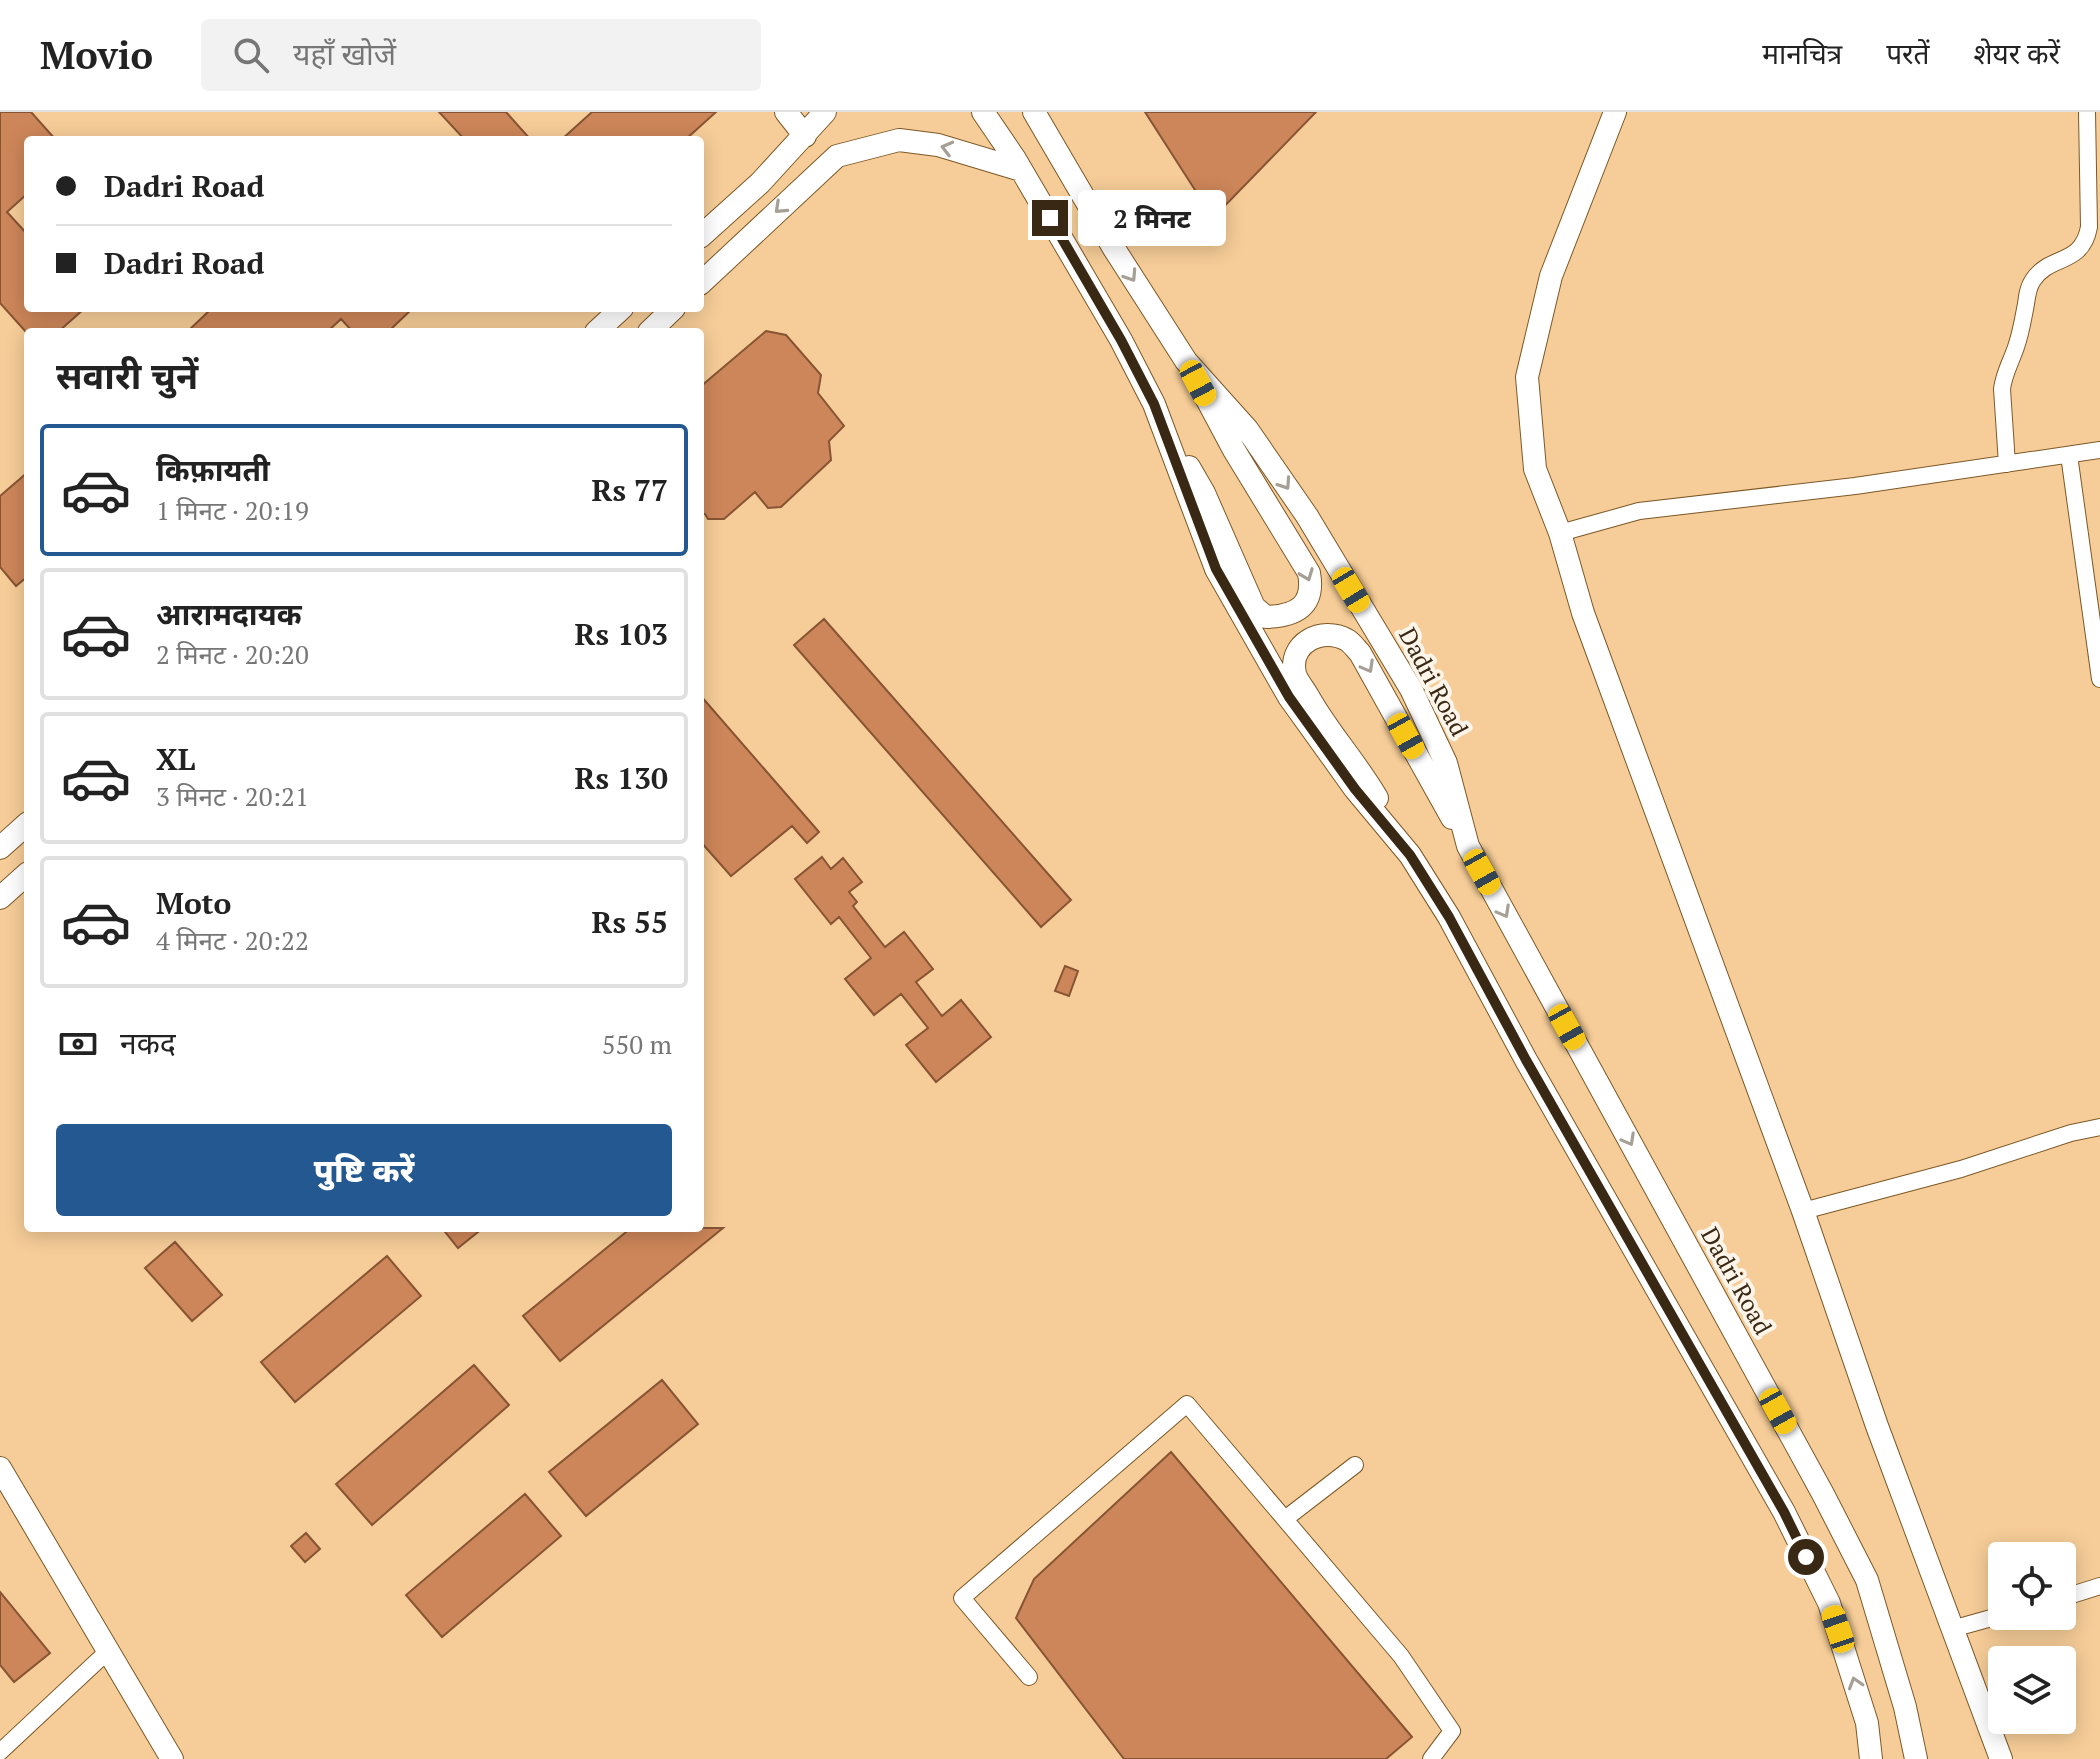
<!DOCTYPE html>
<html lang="hi">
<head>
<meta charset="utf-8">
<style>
  body { margin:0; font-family:"PT Serif","Noto Sans Devanagari",serif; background:#f2f2f2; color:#222; height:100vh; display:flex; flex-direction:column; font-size:30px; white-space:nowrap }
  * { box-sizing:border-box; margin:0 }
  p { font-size:26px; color:#767676 }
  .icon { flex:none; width:44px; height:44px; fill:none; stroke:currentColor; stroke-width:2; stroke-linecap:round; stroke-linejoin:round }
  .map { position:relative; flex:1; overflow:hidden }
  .panel { position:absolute; left:24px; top:216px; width:680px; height:904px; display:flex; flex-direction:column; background:#fff; border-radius:8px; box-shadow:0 4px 20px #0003 }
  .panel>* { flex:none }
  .hud { position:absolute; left:24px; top:24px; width:680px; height:176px; border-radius:8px; box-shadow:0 4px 20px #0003; display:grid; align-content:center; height:176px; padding:0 32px; background:#fff }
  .tools { position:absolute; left:1988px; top:1430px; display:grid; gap:16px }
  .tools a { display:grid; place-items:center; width:88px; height:88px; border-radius:8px; background:#fff; box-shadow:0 4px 20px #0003; font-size:40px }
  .end { position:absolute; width:36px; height:36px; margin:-18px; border:10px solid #392914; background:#fff; box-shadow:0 0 0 4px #fff }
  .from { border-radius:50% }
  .bubble { position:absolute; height:56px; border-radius:8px; background:#fff; box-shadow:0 4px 20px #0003; font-size:26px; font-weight:800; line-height:56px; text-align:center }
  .car { position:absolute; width:24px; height:48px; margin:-24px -12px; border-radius:10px; box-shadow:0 0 6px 2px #0007; background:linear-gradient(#f5c518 24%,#345 0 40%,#f5c518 0 76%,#345 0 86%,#f5c518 0) }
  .hud b { display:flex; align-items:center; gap:28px; height:76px; font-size:30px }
  .hud b+b { border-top:2px solid #e0e0e0 }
  .hud i { width:20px; height:20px; background:#222 }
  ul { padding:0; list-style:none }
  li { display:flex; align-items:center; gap:24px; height:132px; margin:0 16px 12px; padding:0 16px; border:4px solid #e0e0e0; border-radius:8px }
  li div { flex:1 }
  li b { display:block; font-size:30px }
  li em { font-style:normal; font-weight:800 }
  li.selected { border-color:#245891 }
  li>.icon { width:72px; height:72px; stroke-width:1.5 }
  h2 { padding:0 32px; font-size:36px; line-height:96px }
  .pay { display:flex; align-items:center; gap:20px; height:88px; padding:0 32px; font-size:30px }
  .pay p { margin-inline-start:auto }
  .action { display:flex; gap:16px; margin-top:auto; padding:16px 32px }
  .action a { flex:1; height:92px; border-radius:8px; background:#245891; color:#fff; font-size:32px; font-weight:800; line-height:92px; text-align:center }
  header { display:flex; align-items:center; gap:48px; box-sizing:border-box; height:112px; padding:0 40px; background:#fff; border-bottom:2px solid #e0e0e0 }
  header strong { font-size:38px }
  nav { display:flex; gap:44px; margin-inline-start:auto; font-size:28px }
  .search { width:560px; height:72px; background:#f2f2f2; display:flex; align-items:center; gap:20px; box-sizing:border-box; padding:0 28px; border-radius:8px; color:#767676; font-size:30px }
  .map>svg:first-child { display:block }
</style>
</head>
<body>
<header>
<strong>Movio</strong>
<div class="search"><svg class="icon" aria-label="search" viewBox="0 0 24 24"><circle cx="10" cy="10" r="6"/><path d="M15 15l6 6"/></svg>यहाँ खोजें</div>
<nav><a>मानचित्र</a><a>परतें</a><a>शेयर करें</a></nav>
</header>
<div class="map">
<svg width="2100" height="1647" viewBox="0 0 2100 1647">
  <rect width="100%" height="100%" fill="#f6cd98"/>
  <path fill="#cd8659" stroke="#875434" stroke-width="2" d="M 0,0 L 31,0 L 56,28 L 28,28 L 28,81 L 7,100 L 28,123 L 28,196 L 85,196 L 58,220 L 26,220 L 0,191 Z
    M 439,0 L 506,0 L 531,28 L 465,28 Z
    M 592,0 L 716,0 L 685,28 L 561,28 Z
    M 1145,0 L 1316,0 L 1213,106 Z
    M 212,196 L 413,196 L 388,220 L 353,220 L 341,207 L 327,220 L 187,220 Z
    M 766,219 L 786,223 L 821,263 L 818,281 L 844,314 L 829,329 L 831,348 L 781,395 L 768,396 L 755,380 L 724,407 L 708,407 L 705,402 L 700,402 L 700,275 Z
    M 28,360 L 28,464 L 16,474 L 0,455 L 0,384 Z
    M 824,507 L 1071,788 L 1041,815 L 794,533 Z
    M 700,583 L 819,720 L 807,731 L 792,714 L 731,764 L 700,729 Z
    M 822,745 L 831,757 L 843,746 L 862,770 L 849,780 L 857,790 L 853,794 L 885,835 L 904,820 L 933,857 L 916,870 L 942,904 L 961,888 L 991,925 L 936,970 L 906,933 L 928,916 L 901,882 L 874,903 L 845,867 L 871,846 L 839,805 L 831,812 L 795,767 Z
    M 1065,854 L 1078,859 L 1069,884 L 1055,879 Z
    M 442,1116 L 483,1116 L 458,1136 Z
    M 631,1116 L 723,1116 L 560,1249 L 523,1204 Z
    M 175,1130 L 222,1183 L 192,1209 L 145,1156 Z
    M 387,1144 L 421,1184 L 295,1290 L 261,1250 Z
    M 474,1253 L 509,1293 L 372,1413 L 336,1372 Z
    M 662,1268 L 698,1312 L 586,1404 L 549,1360 Z
    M 1171,1340 L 1412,1625 L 1386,1647 L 1124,1647 L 1016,1506 L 1034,1467 Z
    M 525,1382 L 561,1424 L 442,1525 L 406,1483 Z
    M 306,1421 L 320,1437 L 305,1450 L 291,1434 Z
    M 0,1480 L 50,1541 L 14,1570 L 0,1553 Z"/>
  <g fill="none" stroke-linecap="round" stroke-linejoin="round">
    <g stroke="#7d5826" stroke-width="18">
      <path id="street" d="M 2069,343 L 2100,567
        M 2007,352 L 2002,277 C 2004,261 2011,250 2016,235 C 2021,221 2023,207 2026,192 C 2027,184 2028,175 2033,168 C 2050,142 2082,154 2089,115 L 2087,0
        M 1560,421 L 1639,399 L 1855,374 L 2100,338
        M 1803,1099 L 1961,1057 L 2071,1021 L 2100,1015
        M 1285,1407 L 1355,1353
        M 2062,1486 L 2100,1474
        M 1952,1517 L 2002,1503
        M 1029,1565 L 962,1486 L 1187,1292 L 1401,1544 L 1452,1619 L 1431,1647
        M 0,1640 L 108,1539"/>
    </g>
    <g stroke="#7d5826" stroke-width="24">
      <path id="secondary" d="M 786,0 L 805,24
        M 983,0 L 1015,47 L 1121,228 L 1154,292 L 1216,457 L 1289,585 L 1355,677 L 1410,743 L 1449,805 L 1526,948 L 1784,1400 L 1829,1491 L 1867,1611 L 1871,1647
        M 1034,0 L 1113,135 L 1186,249 L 1247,317 L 1307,404 L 1411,577 L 1446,651 L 1468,734 L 1823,1382 L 1867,1468 L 1905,1595 L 1916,1647
        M 1615,0 L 1551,164 L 1527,265 L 1535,357 L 1560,421 L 1583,501 L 1803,1099 L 1877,1314 L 2001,1647
        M 700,125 L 760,71 L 825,0
        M 700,172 L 837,44 L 899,28 L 938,33 L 1021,58
        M 596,220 L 622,196
        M 649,220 L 674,196
        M 1189,355 L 1204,381 L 1254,495 L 1266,505 C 1296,504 1315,494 1309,461 L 1234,338 L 1202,278
        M 1377,686 C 1356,650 1328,620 1308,584 C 1304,577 1297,569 1295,562 C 1288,531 1322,514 1347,528 C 1352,531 1356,537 1360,541 L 1452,706
        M 0,736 L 28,711
        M 0,786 L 28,761
        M 0,1356 L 172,1647"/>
    </g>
    <use href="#street" stroke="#fff" stroke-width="16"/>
    <use href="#secondary" stroke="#fff" stroke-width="22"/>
  </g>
  <defs><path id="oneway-chevron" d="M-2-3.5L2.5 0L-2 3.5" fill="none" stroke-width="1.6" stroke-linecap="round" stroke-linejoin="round" transform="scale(2)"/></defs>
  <g stroke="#a69f95">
    <use href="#oneway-chevron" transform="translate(947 36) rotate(-166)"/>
    <use href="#oneway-chevron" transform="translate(780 96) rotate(137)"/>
    <use href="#oneway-chevron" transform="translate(1131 164) rotate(57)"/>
    <use href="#oneway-chevron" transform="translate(1285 372) rotate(56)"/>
    <use href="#oneway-chevron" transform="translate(1307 463) rotate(69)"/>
    <use href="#oneway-chevron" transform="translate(1368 555) rotate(61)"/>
    <use href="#oneway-chevron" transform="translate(1504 800) rotate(61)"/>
    <use href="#oneway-chevron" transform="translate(1629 1028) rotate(61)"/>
    <use href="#oneway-chevron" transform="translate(1855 1571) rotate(-107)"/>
  </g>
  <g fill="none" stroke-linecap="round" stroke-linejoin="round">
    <path stroke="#392914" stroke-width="10" d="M 1050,106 L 1121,228 L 1154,292 L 1216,457 L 1289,585 L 1355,677 L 1410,743 L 1449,805 L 1526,948 L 1784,1400 L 1806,1445"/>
  </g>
  <g text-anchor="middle" stroke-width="8" stroke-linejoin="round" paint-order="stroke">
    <g font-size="24" fill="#392914" stroke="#fdf4ea">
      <text transform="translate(1433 570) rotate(62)" y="8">Dadri Road</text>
      <text transform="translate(1736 1169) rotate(61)" y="8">Dadri Road</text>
    </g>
  </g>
</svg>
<div class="tools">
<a><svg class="icon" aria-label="locate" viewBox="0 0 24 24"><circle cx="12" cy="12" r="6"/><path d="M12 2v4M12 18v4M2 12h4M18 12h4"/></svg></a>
<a><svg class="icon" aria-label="layers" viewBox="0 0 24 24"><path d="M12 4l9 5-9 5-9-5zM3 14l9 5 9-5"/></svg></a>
</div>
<i class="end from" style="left:1806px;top:1445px"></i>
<i class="end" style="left:1050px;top:106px"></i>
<div class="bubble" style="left:1078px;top:78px;width:148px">2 मिनट</div>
<i class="car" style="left:1198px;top:271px;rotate:152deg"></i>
<i class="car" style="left:1351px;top:478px;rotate:149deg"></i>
<i class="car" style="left:1406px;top:624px;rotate:151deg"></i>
<i class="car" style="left:1482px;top:760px;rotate:151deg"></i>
<i class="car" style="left:1567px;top:915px;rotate:151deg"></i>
<i class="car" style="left:1778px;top:1299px;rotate:151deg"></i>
<i class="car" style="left:1838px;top:1517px;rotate:341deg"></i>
<div class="hud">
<b><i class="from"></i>Dadri Road</b>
<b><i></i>Dadri Road</b>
</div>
<section class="panel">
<h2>सवारी चुनें</h2>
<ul>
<li class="selected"><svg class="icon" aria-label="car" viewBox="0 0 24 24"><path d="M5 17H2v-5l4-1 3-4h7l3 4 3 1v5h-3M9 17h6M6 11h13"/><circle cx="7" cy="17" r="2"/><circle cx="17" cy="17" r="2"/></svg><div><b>किफ़ायती</b><p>1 मिनट · 20:19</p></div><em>Rs 77</em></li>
<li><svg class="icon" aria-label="car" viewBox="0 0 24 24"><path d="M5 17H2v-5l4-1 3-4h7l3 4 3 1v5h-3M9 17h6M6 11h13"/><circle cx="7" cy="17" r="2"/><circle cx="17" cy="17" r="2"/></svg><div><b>आरामदायक</b><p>2 मिनट · 20:20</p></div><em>Rs 103</em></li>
<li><svg class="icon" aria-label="car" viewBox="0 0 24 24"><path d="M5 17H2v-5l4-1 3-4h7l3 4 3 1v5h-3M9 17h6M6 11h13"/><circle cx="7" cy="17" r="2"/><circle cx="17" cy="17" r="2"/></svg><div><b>XL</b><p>3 मिनट · 20:21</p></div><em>Rs 130</em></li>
<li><svg class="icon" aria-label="car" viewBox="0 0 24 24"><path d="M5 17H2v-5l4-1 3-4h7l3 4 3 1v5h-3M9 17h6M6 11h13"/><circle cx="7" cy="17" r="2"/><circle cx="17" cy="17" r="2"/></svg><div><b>Moto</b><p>4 मिनट · 20:22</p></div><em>Rs 55</em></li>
</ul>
<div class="pay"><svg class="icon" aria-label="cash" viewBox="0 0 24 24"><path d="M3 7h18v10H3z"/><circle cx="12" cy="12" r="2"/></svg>नकद<p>550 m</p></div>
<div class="action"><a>पुष्टि करें</a></div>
</section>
</div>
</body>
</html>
